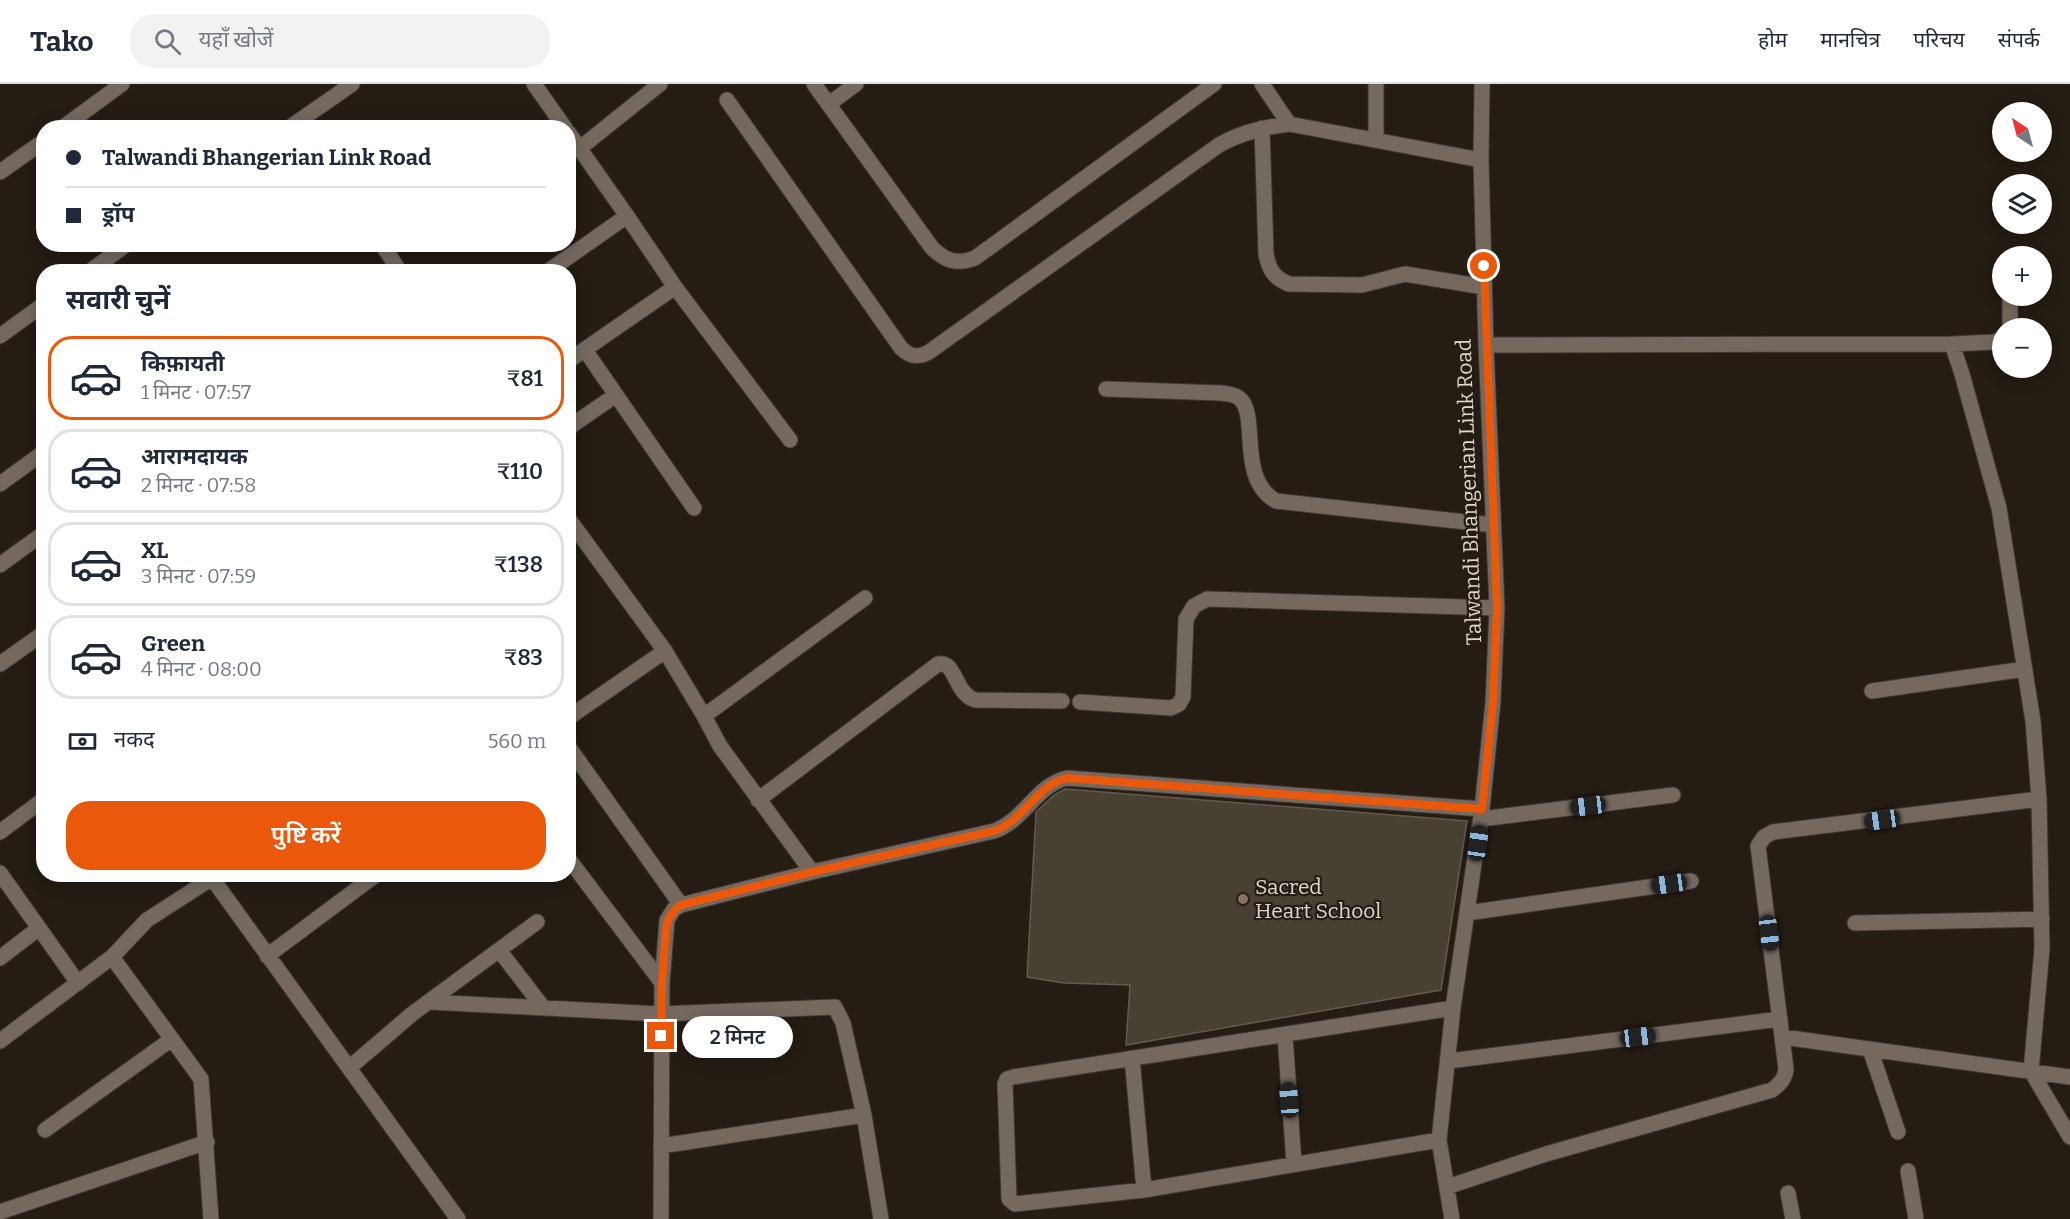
<!DOCTYPE html>
<html lang="hi">
<head>
<meta charset="utf-8">
<style>
  body { margin:0; font-family:Bitter,"Noto Sans Devanagari",serif; background:#f2f2f3; color:#1f2937; height:100vh; display:flex; flex-direction:column; font-size:22px; white-space:nowrap }
  * { box-sizing:border-box; margin:0 }
  p { font-size:20px; color:#747a83 }
  .icon { flex:none; width:33px; height:33px; fill:none; stroke:currentColor; stroke-width:2; stroke-linecap:round; stroke-linejoin:round }
  .map { position:relative; flex:1; overflow:hidden }
  .details { position:absolute; left:36px; top:180px; width:540px; height:618px; display:flex; flex-direction:column; background:#fff; border-radius:24px; box-shadow:0 3px 15px #0003 }
  .details>* { flex:none }
  .banner { position:absolute; left:36px; top:36px; width:540px; height:132px; border-radius:24px; box-shadow:0 3px 15px #0003; display:grid; align-content:center; height:132px; padding:0 30px; background:#fff }
  .needle { width:39px; rotate:324deg }
  .buttons { position:absolute; left:1992px; top:18px; display:grid; gap:12px }
  .buttons a { display:grid; place-items:center; width:60px; height:60px; border-radius:50%; background:#fff; box-shadow:0 3px 15px #0003; font-size:30px }
  .end { position:absolute; width:27px; height:27px; margin:-14px; border:8px solid #ea580c; background:#fff; box-shadow:0 0 0 3px #fff }
  .from { border-radius:50% }
  .bubble { position:absolute; height:42px; border-radius:21px; background:#fff; box-shadow:0 3px 15px #0003; font-size:20px; font-weight:600; line-height:42px; text-align:center }
  .car { position:absolute; width:18px; height:36px; margin:-18px -9px; border-radius:8px; box-shadow:0 0 4px 2px #0007; background:linear-gradient(#222 24%,#8ab4d8 0 40%,#222 0 76%,#8ab4d8 0 86%,#222 0) }
  .banner b { display:flex; align-items:center; gap:21px; height:57px; font-size:22px }
  .banner b+b { border-top:2px solid #e0e1e3 }
  .banner i { width:15px; height:15px; background:#1f2937 }
  ul { padding:0; list-style:none }
  li { display:flex; align-items:center; gap:18px; height:84px; margin:0 12px 9px; padding:0 18px; border:3px solid #e0e1e3; border-radius:24px }
  li div { flex:1 }
  li b { display:block; font-size:22px }
  li em { font-style:normal; font-weight:600 }
  li.on { border-color:#ea580c }
  li>.icon { width:54px; height:54px; stroke-width:1.5 }
  h2 { padding:0 30px; font-size:27px; line-height:72px }
  .pay { display:flex; align-items:center; gap:15px; height:66px; padding:0 30px; font-size:22px }
  .pay p { margin-inline-start:auto }
  .action { display:flex; gap:12px; margin-top:auto; padding:12px 30px }
  .action a { flex:1; height:69px; border-radius:24px; background:#ea580c; color:#fff; font-size:24px; font-weight:600; line-height:69px; text-align:center }
  header { display:flex; align-items:center; gap:36px; box-sizing:border-box; height:84px; padding:0 30px; background:#fff; border-bottom:2px solid #e0e1e3 }
  header strong { font-size:28px }
  nav { display:flex; gap:33px; margin-inline-start:auto; font-size:21px }
  .search { width:420px; height:54px; background:#f2f2f3; display:flex; align-items:center; gap:15px; box-sizing:border-box; padding:0 21px; border-radius:24px; color:#747a83; font-size:22px }
  .map>svg:first-child { display:block }
</style>
</head>
<body>
<header>
<strong>Tako</strong>
<div class="search"><svg class="icon" aria-label="search" viewBox="0 0 24 24"><circle cx="10" cy="10" r="6"/><path d="M15 15l6 6"/></svg>यहाँ खोजें</div>
<nav><a>होम</a><a>मानचित्र</a><a>परिचय</a><a>संपर्क</a></nav>
</header>
<div class="map">
<svg width="2070" height="1135" viewBox="0 0 2070 1135">
  <rect width="100%" height="100%" fill="#251c13"/>
  <path fill="#494034" stroke="#63594e" stroke-width="1.5" d="M 1065,705 L 1467,737 L 1441,906 L 1126,961 L 1130,901 L 1064,899 L 1027,893 L 1036,728 L 1054,711 Z"/>
  <g fill="none" stroke-linecap="round" stroke-linejoin="round">
    <g stroke="#403834" stroke-width="17">
      <path id="minor" d="M 534,0 L 565,44
        M 814,0 L 932,164 C 946,177 956,181 975,174 L 1214,0
        M 1262,0 L 1289,40
        M 727,16 L 901,264 C 910,273 918,274 929,268 L 1219,61 C 1242,48 1264,43 1289,40 L 1481,76
        M 829,20 L 856,0
        M 62,44 L 122,0
        M 289,44 L 352,0
        M 1262,44 L 1266,170 C 1269,186 1274,194 1289,200 L 1362,201 L 1405,190 L 1484,203
        M 568,48 L 627,132
        M 1376,56 L 1376,0
        M 580,64 L 660,0
        M 0,88 L 44,57
        M 382,160 L 400,188
        M 89,188 L 127,160
        M 547,188 L 627,132 L 675,203 L 790,356
        M 2010,244 L 2010,212
        M 0,252 L 44,220
        M 1952,260 L 1994,258 L 2002,255
        M 1486,261 L 1952,260 L 1962,290 L 1999,424 L 2033,637 L 2039,715 L 2042,865 L 2031,987 L 2070,1053
        M 585,266 L 694,424
        M 568,277 L 675,203
        M 1106,305 L 1221,309 C 1227,310 1234,310 1239,314 C 1260,330 1236,394 1276,417 L 1493,441
        M 568,344 L 616,311
        M 0,400 L 44,368
        M 568,434 L 665,567 L 568,634
        M 0,481 L 44,449
        M 665,567 L 704,632
        M 0,580 L 44,549
        M 1872,607 L 2025,585
        M 1080,618 L 1171,624 L 1179,620 L 1183,613 L 1186,535 L 1194,522 L 1207,515 L 1497,524
        M 568,662 L 681,821
        M 758,716 L 938,580 C 956,576 954,609 975,616 L 1062,617
        M 1481,735 L 1673,711
        M 0,748 L 44,715
        M 568,774 L 662,899
        M 812,788 L 720,662 L 704,632 L 865,514
        M 0,789 L 78,899
        M 209,790 L 458,1135
        M 1467,829 L 1691,797
        M 1855,839 L 2042,835
        M 499,866 L 542,922
        M 267,872 L 377,790
        M 112,873 L 201,995 L 211,1135
        M 0,874 L 39,844
        M 430,918 L 660,930 L 835,923 L 843,939 L 864,1031
        M 1285,951 L 1294,1080
        M 1783,953 L 2070,993
        M 0,957 L 112,873 L 147,836 L 212,794
        M 1870,965 L 1898,1048
        M 1132,974 L 1144,1106
        M 1449,977 L 1780,935
        M 349,984 L 412,930 L 537,838
        M 45,1046 L 172,955
        M 1439,1056 L 1144,1106 L 1015,1120 L 1009,1115 L 1005,1000 L 1007,995 L 1013,993 L 1453,924
        M 661,1062 L 864,1031 L 881,1135
        M 1908,1087 L 1916,1135
        M 1447,1103 L 1546,1070 L 1772,1006 C 1780,1000 1785,995 1786,985 L 1758,762 L 1764,753 L 1773,748 L 2039,715
        M 1788,1109 L 1793,1135
        M 0,1128 L 207,1058
        M 661,1135 L 662,899 L 667,836 L 674,825 L 681,821 L 812,788 L 994,747 C 1024,737 1036,701 1067,694 L 1482,725
        M 1452,1135 L 1439,1056 L 1453,924 L 1482,725 L 1493,618 L 1497,524 L 1486,261 L 1481,76 L 1482,0"/>
    </g>
    <use href="#minor" stroke="#75695f" stroke-width="15"/>
  </g>
  <g fill="none" stroke-linecap="round" stroke-linejoin="round">
    <path stroke="#ea580c" stroke-width="8" d="M 661,952 L 662,899 L 666,845 C 668,833 672,827 681,821 L 812,788 L 994,747 C 1024,737 1036,701 1067,694 L 1482,725 L 1493,618 L 1497,524 L 1484,182"/>
  </g>
  <circle fill="#8d6e63" stroke="#251c13" stroke-width="2" cx="1243" cy="815" r="6"/>
  <g text-anchor="middle" stroke-width="4.5" stroke-linejoin="round" paint-order="stroke">
    <g font-size="21" fill="#dfd8d2" stroke="#251c13">
      <text transform="translate(1469 408) rotate(-92)" y="7">Talwandi Bhangerian Link Road</text>
    </g>
    <g font-size="21" fill="#dfd8d2" stroke="#251c13" text-anchor="start">
      <text x="1255" y="810">Sacred<tspan x="1255" dy="24">Heart School</tspan></text>
    </g>
  </g>
</svg>
<div class="buttons">
<a><svg class="needle" viewBox="-14 -14 28 28"><path d="M0-13l5 13h-10z" fill="#e53935"/><path d="M0 13l5-13h-10z" fill="#747a83"/></svg></a>
<a><svg class="icon" aria-label="layers" viewBox="0 0 24 24"><path d="M12 4l9 5-9 5-9-5zM3 14l9 5 9-5"/></svg></a>
<a>+</a>
<a>−</a>
</div>
<i class="end from" style="left:1484px;top:182px"></i>
<i class="end" style="left:661px;top:952px"></i>
<div class="bubble" style="left:682px;top:932px;width:111px">2 मिनट</div>
<i class="car" style="left:1588px;top:722px;rotate:263deg"></i>
<i class="car" style="left:1882px;top:736px;rotate:262deg"></i>
<i class="car" style="left:1478px;top:759px;rotate:8deg"></i>
<i class="car" style="left:1669px;top:800px;rotate:262deg"></i>
<i class="car" style="left:1769px;top:849px;rotate:173deg"></i>
<i class="car" style="left:1638px;top:953px;rotate:83deg"></i>
<i class="car" style="left:1289px;top:1016px;rotate:356deg"></i>
<div class="banner">
<b><i class="from"></i>Talwandi Bhangerian Link Road</b>
<b><i></i>ड्रॉप</b>
</div>
<section class="details">
<h2>सवारी चुनें</h2>
<ul>
<li class="on"><svg class="icon" aria-label="car" viewBox="0 0 24 24"><path d="M5 17H2v-5l4-1 3-4h7l3 4 3 1v5h-3M9 17h6M6 11h13"/><circle cx="7" cy="17" r="2"/><circle cx="17" cy="17" r="2"/></svg><div><b>किफ़ायती</b><p>1 मिनट · 07:57</p></div><em>₹81</em></li>
<li><svg class="icon" aria-label="car" viewBox="0 0 24 24"><path d="M5 17H2v-5l4-1 3-4h7l3 4 3 1v5h-3M9 17h6M6 11h13"/><circle cx="7" cy="17" r="2"/><circle cx="17" cy="17" r="2"/></svg><div><b>आरामदायक</b><p>2 मिनट · 07:58</p></div><em>₹110</em></li>
<li><svg class="icon" aria-label="car" viewBox="0 0 24 24"><path d="M5 17H2v-5l4-1 3-4h7l3 4 3 1v5h-3M9 17h6M6 11h13"/><circle cx="7" cy="17" r="2"/><circle cx="17" cy="17" r="2"/></svg><div><b>XL</b><p>3 मिनट · 07:59</p></div><em>₹138</em></li>
<li><svg class="icon" aria-label="car" viewBox="0 0 24 24"><path d="M5 17H2v-5l4-1 3-4h7l3 4 3 1v5h-3M9 17h6M6 11h13"/><circle cx="7" cy="17" r="2"/><circle cx="17" cy="17" r="2"/></svg><div><b>Green</b><p>4 मिनट · 08:00</p></div><em>₹83</em></li>
</ul>
<div class="pay"><svg class="icon" aria-label="cash" viewBox="0 0 24 24"><path d="M3 7h18v10H3z"/><circle cx="12" cy="12" r="2"/></svg>नकद<p>560 m</p></div>
<div class="action"><a>पुष्टि करें</a></div>
</section>
</div>
</body>
</html>
